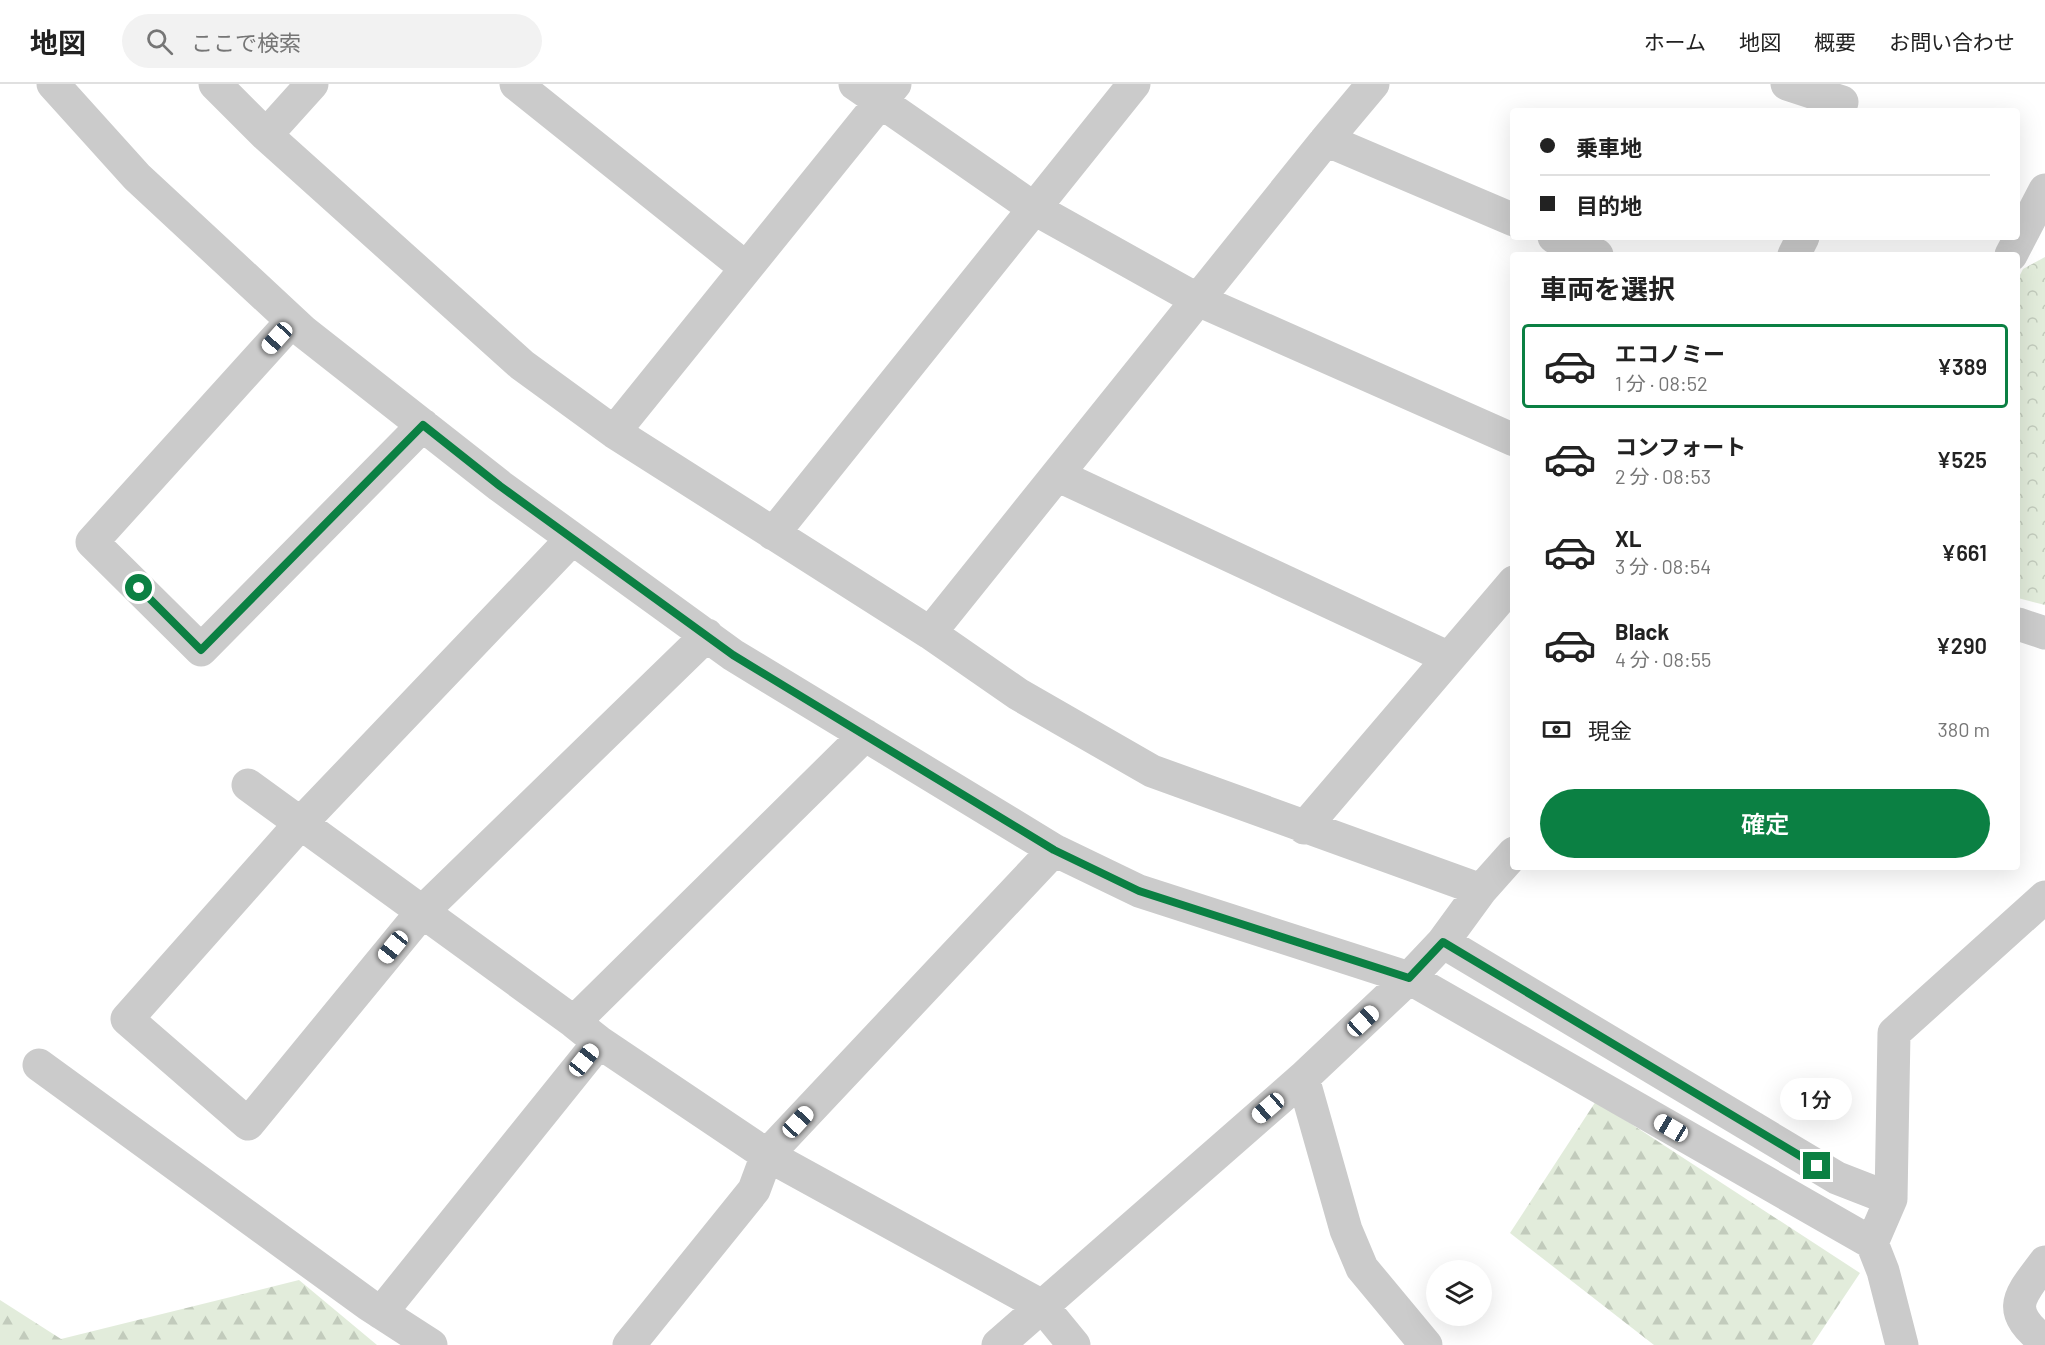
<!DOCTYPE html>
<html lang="ja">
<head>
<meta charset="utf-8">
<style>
  body { margin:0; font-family:Barlow,"Noto Sans JP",sans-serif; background:#f2f2f2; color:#222; height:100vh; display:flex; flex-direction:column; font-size:22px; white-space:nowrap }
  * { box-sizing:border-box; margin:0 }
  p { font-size:20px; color:#767676 }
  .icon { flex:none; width:33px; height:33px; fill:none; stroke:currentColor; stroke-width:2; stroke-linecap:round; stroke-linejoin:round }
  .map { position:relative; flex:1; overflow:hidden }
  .side { position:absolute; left:1510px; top:168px; width:510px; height:618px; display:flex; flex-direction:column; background:#fff; border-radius:6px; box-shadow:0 6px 24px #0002 }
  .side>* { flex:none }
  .top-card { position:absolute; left:1510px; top:24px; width:510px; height:132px; border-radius:6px; box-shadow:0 6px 24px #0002; display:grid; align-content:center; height:132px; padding:0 30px; background:#fff }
  .controls { position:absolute; left:1426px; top:1176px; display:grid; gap:12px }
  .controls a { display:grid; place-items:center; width:66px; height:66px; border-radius:50%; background:#fff; box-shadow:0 6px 24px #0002; font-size:30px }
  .end { position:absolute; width:27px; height:27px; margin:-14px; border:8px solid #0b8043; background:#fff; box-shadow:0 0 0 3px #fff }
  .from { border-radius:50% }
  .bubble { position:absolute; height:42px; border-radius:21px; background:#fff; box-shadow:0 6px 24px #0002; font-size:20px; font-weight:600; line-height:42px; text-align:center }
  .car { position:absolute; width:18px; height:36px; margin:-18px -9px; border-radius:8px; box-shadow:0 0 4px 2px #0007; background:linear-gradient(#fff 24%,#345 0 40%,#fff 0 76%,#345 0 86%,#fff 0) }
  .top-card b { display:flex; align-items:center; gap:21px; height:57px; font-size:22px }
  .top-card b+b { border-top:2px solid #e0e0e0 }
  .top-card i { width:15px; height:15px; background:#222 }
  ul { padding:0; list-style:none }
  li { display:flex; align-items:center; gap:18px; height:84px; margin:0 12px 9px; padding:0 18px; border:3px solid transparent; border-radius:6px }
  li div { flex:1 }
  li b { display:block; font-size:22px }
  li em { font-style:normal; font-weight:600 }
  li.current { border-color:#0b8043 }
  li>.icon { width:54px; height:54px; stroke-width:1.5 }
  h2 { padding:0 30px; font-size:27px; line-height:72px }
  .pay { display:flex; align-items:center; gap:15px; height:66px; padding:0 30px; font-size:22px }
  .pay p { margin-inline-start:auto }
  .cta { display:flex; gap:12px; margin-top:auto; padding:12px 30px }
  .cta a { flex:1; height:69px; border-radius:36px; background:#0b8043; color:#fff; font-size:24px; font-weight:600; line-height:69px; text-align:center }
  header { display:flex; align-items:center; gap:36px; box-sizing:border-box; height:84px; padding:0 30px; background:#fff; border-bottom:2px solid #e0e0e0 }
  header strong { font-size:28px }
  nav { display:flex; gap:33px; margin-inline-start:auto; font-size:21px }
  .search { width:420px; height:54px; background:#f2f2f2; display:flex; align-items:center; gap:15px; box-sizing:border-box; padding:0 21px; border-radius:33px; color:#767676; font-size:22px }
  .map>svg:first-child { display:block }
</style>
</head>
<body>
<header>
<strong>地図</strong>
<div class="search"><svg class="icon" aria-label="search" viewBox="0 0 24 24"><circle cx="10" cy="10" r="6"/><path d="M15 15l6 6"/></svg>ここで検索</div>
<nav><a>ホーム</a><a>地図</a><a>概要</a><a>お問い合わせ</a></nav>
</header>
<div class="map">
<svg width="2045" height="1261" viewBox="0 0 2045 1261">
  <defs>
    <pattern id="forest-firs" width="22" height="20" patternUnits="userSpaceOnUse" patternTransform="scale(1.5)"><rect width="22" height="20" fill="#e2ecdb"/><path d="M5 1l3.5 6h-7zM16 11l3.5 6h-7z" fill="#c2cbbc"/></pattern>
    <pattern id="park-crowns" width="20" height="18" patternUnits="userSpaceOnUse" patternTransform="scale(1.5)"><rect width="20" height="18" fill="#e2ecdb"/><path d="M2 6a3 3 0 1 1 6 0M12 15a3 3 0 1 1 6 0" fill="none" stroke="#c2cbbc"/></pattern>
  </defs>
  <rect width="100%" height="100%" fill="#fff"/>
  <path fill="url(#forest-firs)" d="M 1596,1017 L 1860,1189 L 1812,1261 L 1654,1261 L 1510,1149 Z
    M 299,1196 L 377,1261 L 0,1261 L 0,1216 L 61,1255 Z"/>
  <path fill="url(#park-crowns)" d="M 2045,173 L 2045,521 L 2018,514 L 2018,195 L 2023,185 Z"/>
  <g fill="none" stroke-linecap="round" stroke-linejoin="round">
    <path stroke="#cbcbcb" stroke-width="33" d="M 53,0 L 137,93 L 304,248 L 500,402 L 733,571 L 1054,766 L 1139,807 L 1409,894 L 1872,1159
      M 215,0 L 266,51 L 522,281 L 614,348 L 930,549 L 1018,610 L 1152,687 L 1481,806
      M 516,0 L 746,184
      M 855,0 L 1035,125 L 1198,216 L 1514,356
      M 1787,0 L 1842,18
      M 266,51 L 312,0
      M 1326,56 L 1514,136
      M 1554,153 L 1597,171
      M 1794,171 L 1803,153
      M 2011,171 L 2045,106
      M 292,237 L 92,458 L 201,566 L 423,341
      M 614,348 L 895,0
      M 1057,391 L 1449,574
      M 773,450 L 1134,0
      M 572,455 L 300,740 L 127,935 L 248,1040 L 422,828 L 707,551
      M 2018,540 L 2045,549
      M 930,549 L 1326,56 L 1373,0
      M 865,651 L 574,938 L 599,958 L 767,1071 L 1042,1222 L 1074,1261
      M 248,701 L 574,938
      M 1304,744 L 1514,498
      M 1443,858 L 1837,1094 L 1891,1115
      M 39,981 L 369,1221 L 431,1261
      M 1303,994 L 1346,1146 L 1362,1184 L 1426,1261
      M 2045,1178 C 2019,1213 2004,1225 2045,1258
      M 381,1229 L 599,958
      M 629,1261 L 754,1106 L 767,1071 L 1054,766
      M 998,1261 L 1303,994 L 1409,894 L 1443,858 L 1481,806 L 1514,769
      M 1902,1261 L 1883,1187 L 1872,1159 L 1891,1115 L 1894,949 L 2045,813"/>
  </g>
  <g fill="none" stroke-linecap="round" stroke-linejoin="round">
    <path stroke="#0b8043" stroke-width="8" d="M 139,504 L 201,566 L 423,341 L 500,402 L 733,571 L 1054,766 L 1139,807 L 1409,894 L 1443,858 L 1817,1082"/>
  </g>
</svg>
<div class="controls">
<a><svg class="icon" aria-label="layers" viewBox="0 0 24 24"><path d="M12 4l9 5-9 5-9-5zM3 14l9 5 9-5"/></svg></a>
</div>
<i class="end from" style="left:139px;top:504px"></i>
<i class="end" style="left:1817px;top:1082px"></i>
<div class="bubble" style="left:1780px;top:994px;width:72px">1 分</div>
<i class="car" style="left:277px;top:254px;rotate:222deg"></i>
<i class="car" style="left:393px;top:863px;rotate:219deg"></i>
<i class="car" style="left:1363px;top:937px;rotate:47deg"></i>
<i class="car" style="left:584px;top:976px;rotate:39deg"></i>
<i class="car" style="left:1268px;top:1024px;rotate:229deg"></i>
<i class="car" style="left:798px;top:1038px;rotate:43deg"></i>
<i class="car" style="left:1671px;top:1044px;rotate:300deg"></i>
<div class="top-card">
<b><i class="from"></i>乗車地</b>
<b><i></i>目的地</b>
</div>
<section class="side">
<h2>車両を選択</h2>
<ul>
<li class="current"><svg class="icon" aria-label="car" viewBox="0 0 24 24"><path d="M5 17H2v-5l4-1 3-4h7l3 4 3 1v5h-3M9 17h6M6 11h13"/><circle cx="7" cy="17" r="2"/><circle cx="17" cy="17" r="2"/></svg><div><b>エコノミー</b><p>1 分 · 08:52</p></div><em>¥389</em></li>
<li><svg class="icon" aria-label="car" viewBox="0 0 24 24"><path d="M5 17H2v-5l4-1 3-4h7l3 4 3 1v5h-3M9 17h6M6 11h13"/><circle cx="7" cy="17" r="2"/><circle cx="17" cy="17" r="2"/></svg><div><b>コンフォート</b><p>2 分 · 08:53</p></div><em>¥525</em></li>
<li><svg class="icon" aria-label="car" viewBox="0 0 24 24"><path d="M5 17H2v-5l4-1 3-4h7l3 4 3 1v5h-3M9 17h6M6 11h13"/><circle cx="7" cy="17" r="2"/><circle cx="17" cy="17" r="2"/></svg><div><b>XL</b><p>3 分 · 08:54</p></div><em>¥661</em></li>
<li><svg class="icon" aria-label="car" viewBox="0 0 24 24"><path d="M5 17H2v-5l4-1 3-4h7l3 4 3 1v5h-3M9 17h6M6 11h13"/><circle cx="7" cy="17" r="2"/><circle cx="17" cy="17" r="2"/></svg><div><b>Black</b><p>4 分 · 08:55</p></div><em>¥290</em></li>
</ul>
<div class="pay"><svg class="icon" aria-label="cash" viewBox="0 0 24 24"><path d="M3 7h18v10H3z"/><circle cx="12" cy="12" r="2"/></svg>現金<p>380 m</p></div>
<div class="cta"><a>確定</a></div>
</section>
</div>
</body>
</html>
